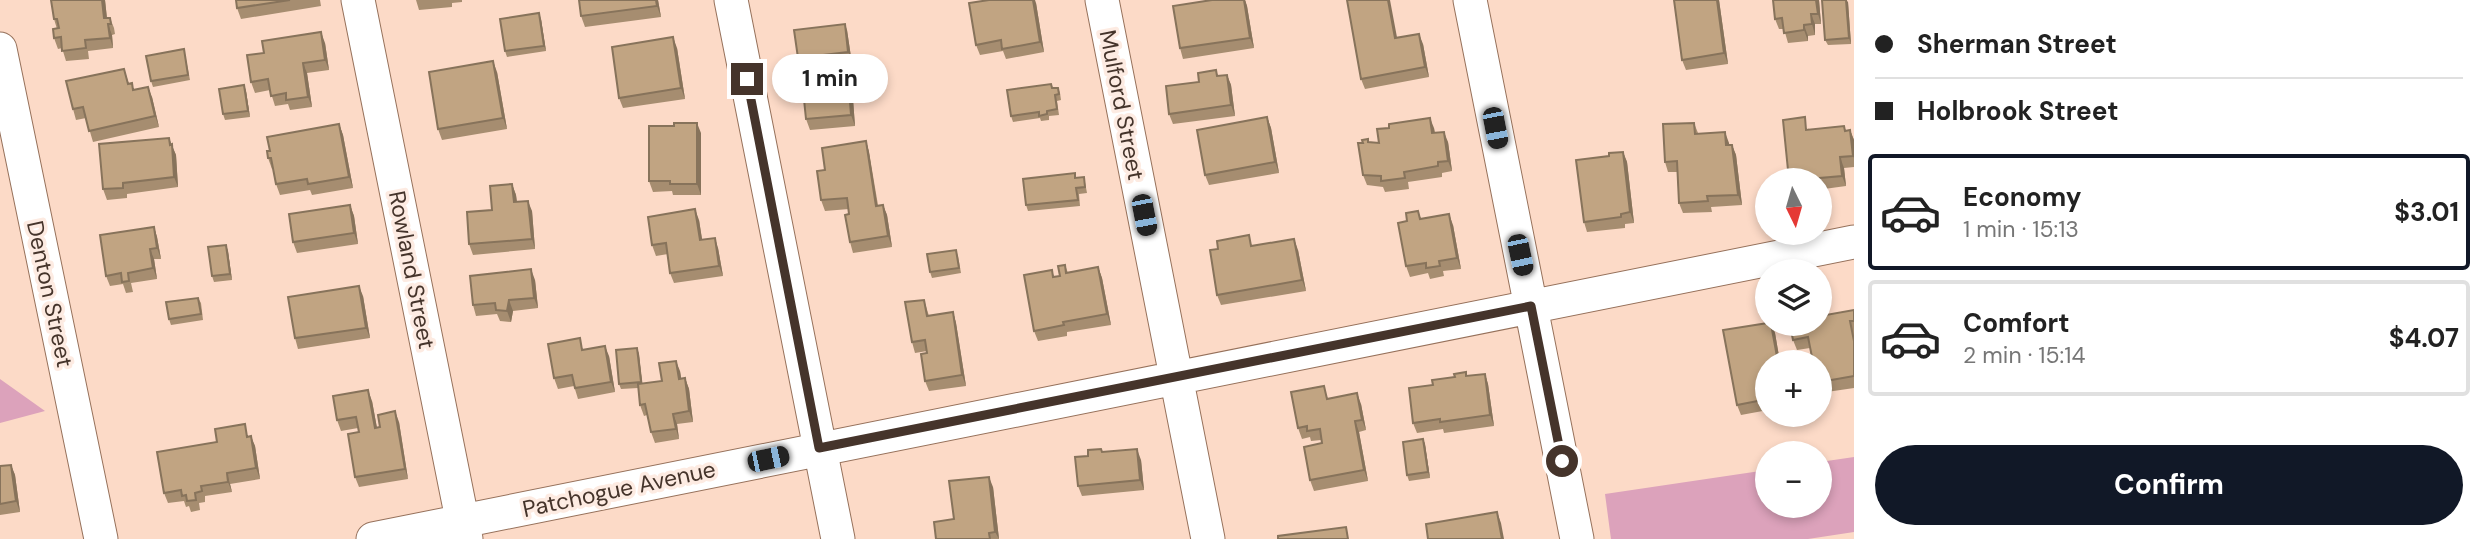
<!DOCTYPE html>
<html lang="en">
<head>
<meta charset="utf-8">
<style>
  body { margin:0; font-family:"DM Sans",sans-serif; background:#f6f6f6; color:#222; height:100vh; display:flex; flex-direction:column; font-size:26px; white-space:nowrap }
  * { box-sizing:border-box; margin:0 }
  p { font-size:23px; color:#767676 }
  .icon { flex:none; width:38px; height:38px; fill:none; stroke:currentColor; stroke-width:2; stroke-linecap:round; stroke-linejoin:round }
  .map { position:relative; flex:1; overflow:hidden }
  .sheet { display:flex; flex-direction:column; background:#fff; width:630px }
  .sheet>* { flex:none }
  .guide { display:grid; align-content:center; height:154px; padding:0 21px; background:#fff }
  .needle { width:46px; rotate:175deg }
  .tools { position:absolute; left:1755px; top:168px; display:grid; gap:14px }
  .tools a { display:grid; place-items:center; width:77px; height:77px; border-radius:50%; background:#fff; box-shadow:0 4px 10px #0003; font-size:35px }
  .end { position:absolute; width:32px; height:32px; margin:-16px; border:9px solid #45342b; background:#fff; box-shadow:0 0 0 4px #fff }
  .from { border-radius:50% }
  .bubble { position:absolute; height:49px; border-radius:24px; background:#fff; box-shadow:0 4px 10px #0003; font-size:23px; font-weight:700; line-height:49px; text-align:center }
  .car { position:absolute; width:21px; height:42px; margin:-21px -10px; border-radius:9px; box-shadow:0 0 5px 2px #0007; background:linear-gradient(#222 24%,#8ab4d8 0 40%,#222 0 76%,#8ab4d8 0 86%,#222 0) }
  .guide b { display:flex; align-items:center; gap:24px; height:66px; font-size:26px }
  .guide b+b { border-top:2px solid #e0e0e0 }
  .guide i { width:18px; height:18px; background:#222 }
  ul { padding:0; list-style:none }
  li { display:flex; align-items:center; gap:21px; height:116px; margin:0 14px 10px; padding:0 7px; border:4px solid #e0e0e0; border-radius:7px }
  li div { flex:1 }
  li b { display:block; font-size:26px }
  li em { font-style:normal; font-weight:700 }
  li.current { border-color:#111827 }
  li>.icon { width:63px; height:63px; stroke-width:1.5 }
  .cta { display:flex; gap:14px; margin-top:auto; padding:14px 21px }
  .cta a { flex:1; height:80px; border-radius:42px; background:#111827; color:#fff; font-size:28px; font-weight:700; line-height:80px; text-align:center }
  main { display:flex; flex:1; min-height:0 }
  .map>svg:first-child { display:block }
</style>
</head>
<body>
<main>
<div class="map">
<svg width="1854" height="539" viewBox="0 0 1854 539">
  <rect width="100%" height="100%" fill="#fcdac7"/>
  <path fill="#dca2bb" d="M 0,379 L 45,411 L 0,423 Z
    M 1854,457 L 1854,532 L 1808,539 L 1611,539 L 1605,494 L 1767,470 L 1768,506 L 1820,506 L 1820,462 Z"/>
  <g fill="none" stroke-linecap="round" stroke-linejoin="round">
    <g stroke="#96715b" stroke-width="35">
      <path id="minor" d="M 358,0 L 466,539
        M 731,0 L 838,539
        M 1102,0 L 1208,539
        M 1470,0 L 1577,539
        M 0,49 L 101,539
        M 373,539 L 1854,242"/>
    </g>
    <use href="#minor" stroke="#fff" stroke-width="33"/>
  </g>
  <path fill="#a68d70" d="M 51,0 L 105,0 L 107,18 L 110,18 L 114,28 L 115,34 L 112,35 L 113,48 L 88,51 L 89,59 L 66,61 L 62,48 L 58,49 L 54,38 L 57,29 L 54,19 Z
    M 236,0 L 320,0 L 321,6 L 241,19 L 237,8 Z
    M 416,0 L 462,0 L 462,2 L 452,3 L 452,7 L 419,10 Z
    M 658,0 L 661,17 L 585,27 L 581,16 Z
    M 1212,0 L 1245,0 L 1247,6 L 1254,48 L 1183,59 L 1180,48 Z
    M 1719,0 L 1728,64 L 1686,70 L 1682,60 Z
    M 1773,0 L 1819,0 L 1821,24 L 1815,24 L 1815,35 L 1808,36 L 1808,41 L 1788,43 L 1784,29 L 1779,29 L 1775,19 Z
    M 1848,2 L 1851,44 L 1828,45 L 1825,40 Z
    M 1036,3 L 1044,52 L 1006,59 L 1003,51 L 980,55 L 976,45 Z
    M 541,19 L 546,51 L 507,57 L 505,51 Z
    M 847,30 L 851,57 L 800,64 L 798,58 Z
    M 1397,38 L 1423,44 L 1429,77 L 1365,89 L 1361,79 Z
    M 325,43 L 329,70 L 307,73 L 312,107 L 290,110 L 288,104 L 275,106 L 270,90 L 255,93 L 251,82 L 264,53 Z
    M 677,48 L 685,99 L 623,108 L 619,98 Z
    M 184,49 L 190,80 L 153,87 L 151,81 Z
    M 124,69 L 129,84 L 134,89 L 152,97 L 159,127 L 93,142 L 86,118 L 76,120 L 73,109 Z
    M 1216,70 L 1218,76 L 1227,75 L 1231,85 L 1235,116 L 1173,124 L 1169,114 L 1199,82 Z
    M 497,72 L 507,129 L 442,140 L 438,129 Z
    M 848,75 L 852,86 L 855,126 L 810,130 L 806,119 L 838,76 L 839,80 L 841,80 Z
    M 1051,84 L 1053,88 L 1058,88 L 1060,93 L 1061,100 L 1057,101 L 1059,115 L 1049,116 L 1049,120 L 1041,121 L 1040,118 L 1013,122 L 1011,116 Z
    M 244,85 L 246,91 L 250,117 L 225,120 L 223,114 Z
    M 1267,117 L 1271,128 L 1279,173 L 1209,185 L 1205,175 Z
    M 1694,123 L 1698,133 L 1729,143 L 1729,145 L 1732,145 L 1736,155 L 1742,205 L 1711,207 L 1712,212 L 1683,213 L 1679,203 L 1677,172 L 1668,172 L 1665,162 Z
    M 339,124 L 343,135 L 353,188 L 312,195 L 310,190 L 280,195 L 276,184 L 273,169 L 272,169 L 268,158 L 270,151 Z
    M 1389,128 L 1434,128 L 1435,133 L 1448,142 L 1452,171 L 1442,173 L 1442,177 L 1408,182 L 1409,189 L 1385,192 L 1383,187 L 1367,185 L 1363,175 L 1369,142 L 1379,143 Z
    M 1809,128 L 1809,130 L 1850,130 L 1854,140 L 1854,167 L 1844,168 L 1846,186 L 1824,189 L 1824,195 L 1820,195 L 1820,180 L 1789,180 Z
    M 701,133 L 701,195 L 673,195 L 672,191 L 653,192 L 649,181 Z
    M 866,141 L 869,152 L 878,205 L 883,205 L 887,215 L 892,247 L 853,253 L 850,242 L 849,209 L 825,211 L 821,200 L 825,170 Z
    M 171,144 L 176,155 L 178,187 L 127,194 L 127,198 L 107,200 L 103,189 Z
    M 1623,152 L 1627,162 L 1634,223 L 1625,224 L 1625,228 L 1587,232 L 1584,222 L 1609,156 Z
    M 1084,177 L 1087,193 L 1079,194 L 1080,206 L 1028,211 L 1026,205 L 1076,178 Z
    M 512,184 L 516,195 L 517,202 L 532,211 L 535,249 L 473,255 L 469,244 L 492,210 Z
    M 350,205 L 354,216 L 358,244 L 297,253 L 293,242 Z
    M 1418,211 L 1421,219 L 1453,225 L 1461,269 L 1443,271 L 1444,276 L 1430,279 L 1428,273 L 1410,277 L 1406,266 L 1407,221 Z
    M 699,220 L 702,240 L 718,248 L 723,276 L 674,283 L 670,273 L 668,254 L 656,256 L 652,245 Z
    M 154,227 L 157,237 L 161,259 L 154,259 L 157,279 L 131,283 L 133,292 L 126,293 L 123,284 L 110,286 L 106,276 Z
    M 226,245 L 228,251 L 232,280 L 214,282 L 212,276 Z
    M 1253,246 L 1298,250 L 1306,291 L 1221,305 L 1217,295 Z
    M 956,250 L 958,256 L 961,273 L 932,278 L 930,272 Z
    M 1065,265 L 1068,273 L 1098,267 L 1102,278 L 1111,325 L 1067,332 L 1067,336 L 1038,341 L 1034,331 L 1052,270 L 1054,277 L 1060,276 Z
    M 535,280 L 538,308 L 513,311 L 511,322 L 500,321 L 497,314 L 476,316 L 473,305 Z
    M 363,296 L 370,338 L 298,349 L 295,338 Z
    M 198,298 L 201,303 L 203,320 L 171,325 L 169,319 Z
    M 924,300 L 929,316 L 953,312 L 956,323 L 966,386 L 929,391 L 925,381 L 927,351 L 915,353 L 912,342 Z
    M 1854,310 L 1854,388 L 1820,393 L 1820,362 L 1810,348 L 1797,350 L 1793,340 L 1820,324 Z
    M 1771,324 L 1775,333 L 1780,362 L 1768,362 L 1768,410 L 1741,415 L 1737,405 Z
    M 637,348 L 639,354 L 642,384 L 662,381 L 680,371 L 681,378 L 685,378 L 689,389 L 693,422 L 677,424 L 679,439 L 655,443 L 651,432 L 647,415 L 644,416 L 640,405 L 638,388 L 621,389 L 619,384 Z
    M 584,350 L 609,356 L 615,392 L 578,399 L 574,386 L 558,389 L 554,378 Z
    M 1485,374 L 1488,384 L 1494,426 L 1444,433 L 1443,429 L 1417,433 L 1413,423 L 1433,385 L 1467,376 Z
    M 1329,398 L 1361,404 L 1366,430 L 1359,432 L 1368,481 L 1314,491 L 1310,480 L 1322,443 L 1321,440 L 1311,441 L 1310,437 L 1302,439 L 1298,428 Z
    M 372,401 L 377,428 L 399,422 L 408,479 L 359,487 L 355,477 L 359,432 L 358,428 L 341,431 L 337,420 Z
    M 250,436 L 255,446 L 260,479 L 230,484 L 232,492 L 205,496 L 205,502 L 199,503 L 200,510 L 191,512 L 189,506 L 186,507 L 184,501 L 168,503 L 164,493 Z
    M 1423,439 L 1425,444 L 1430,478 L 1409,481 L 1407,475 Z
    M 1103,452 L 1141,460 L 1144,490 L 1082,496 L 1078,486 L 1088,456 Z
    M 11,465 L 15,475 L 20,512 L 0,515 L 0,466 Z
    M 993,487 L 999,539 L 936,539 L 954,519 Z"/>
  <path fill="#87735b" d="M 102,0 L 105,0 L 108,29 L 104,18 Z
    M 656,0 L 658,0 L 661,17 L 657,6 Z
    M 1033,0 L 1035,0 L 1036,3 L 1044,52 L 1040,42 Z
    M 1244,0 L 1245,0 L 1247,6 L 1254,48 L 1250,38 Z
    M 1388,0 L 1390,0 L 1399,48 L 1395,38 Z
    M 1717,0 L 1719,0 L 1728,64 L 1724,53 Z
    M 1816,0 L 1819,0 L 1821,24 L 1818,14 Z
    M 1846,0 L 1848,2 L 1851,44 L 1849,38 Z
    M 539,13 L 541,19 L 546,51 L 544,46 Z
    M 1811,14 L 1815,24 L 1815,35 L 1812,24 Z
    M 108,24 L 112,35 L 113,48 L 110,38 Z
    M 845,24 L 847,30 L 851,57 L 848,52 Z
    M 1804,25 L 1808,36 L 1808,41 L 1804,30 Z
    M 321,32 L 325,43 L 329,70 L 325,60 Z
    M 1419,34 L 1423,44 L 1429,77 L 1425,67 Z
    M 673,37 L 677,48 L 685,99 L 681,88 Z
    M 493,61 L 497,72 L 507,129 L 503,118 Z
    M 303,63 L 307,73 L 312,107 L 308,97 Z
    M 848,75 L 852,86 L 855,126 L 851,115 Z
    M 1227,75 L 1231,85 L 1235,116 L 1231,105 Z
    M 244,85 L 246,91 L 250,117 L 248,111 Z
    M 148,87 L 152,97 L 159,127 L 155,116 Z
    M 1267,117 L 1271,128 L 1279,173 L 1275,162 Z
    M 1430,118 L 1434,128 L 1436,144 L 1432,133 Z
    M 697,123 L 701,133 L 701,195 L 697,184 Z
    M 339,124 L 343,135 L 353,188 L 349,177 Z
    M 1850,130 L 1854,140 L 1854,158 L 1853,156 Z
    M 1444,132 L 1448,142 L 1452,171 L 1448,161 Z
    M 1725,132 L 1729,143 L 1730,156 L 1726,145 Z
    M 169,138 L 176,155 L 178,187 L 174,177 Z
    M 866,141 L 869,152 L 879,216 L 876,206 Z
    M 1732,145 L 1736,155 L 1742,205 L 1738,195 Z
    M 1623,152 L 1627,162 L 1634,223 L 1630,212 Z
    M 1840,157 L 1844,168 L 1846,186 L 1842,176 Z
    M 512,184 L 516,195 L 518,213 L 514,202 Z
    M 528,201 L 532,211 L 535,249 L 532,239 Z
    M 350,205 L 354,216 L 358,244 L 354,233 Z
    M 883,205 L 887,215 L 892,247 L 888,236 Z
    M 695,209 L 699,220 L 704,251 L 700,240 Z
    M 1449,214 L 1453,225 L 1461,269 L 1457,258 Z
    M 154,227 L 157,237 L 161,259 L 157,248 Z
    M 715,238 L 718,248 L 723,276 L 719,266 Z
    M 1294,239 L 1298,250 L 1306,291 L 1302,280 Z
    M 226,245 L 228,251 L 232,280 L 230,274 Z
    M 150,249 L 154,259 L 157,279 L 153,268 Z
    M 1098,267 L 1102,278 L 1111,325 L 1107,314 Z
    M 531,269 L 535,280 L 538,308 L 534,298 Z
    M 359,286 L 363,296 L 370,338 L 366,328 Z
    M 509,300 L 513,311 L 511,322 L 507,311 Z
    M 953,312 L 956,323 L 966,386 L 962,375 Z
    M 1771,324 L 1775,333 L 1780,362 L 1778,362 Z
    M 605,346 L 609,356 L 615,392 L 611,382 Z
    M 637,348 L 639,354 L 643,388 L 641,382 Z
    M 676,361 L 680,371 L 683,389 L 679,379 Z
    M 1485,374 L 1488,384 L 1494,426 L 1490,415 Z
    M 685,378 L 689,389 L 693,422 L 689,411 Z
    M 368,390 L 372,401 L 379,439 L 375,428 Z
    M 1357,393 L 1361,404 L 1366,430 L 1362,420 Z
    M 395,411 L 399,422 L 408,479 L 405,469 Z
    M 673,414 L 677,424 L 679,439 L 676,429 Z
    M 1355,421 L 1359,432 L 1368,481 L 1364,470 Z
    M 251,436 L 255,446 L 260,479 L 256,468 Z
    M 1423,439 L 1425,444 L 1430,478 L 1428,472 Z
    M 1137,449 L 1141,460 L 1144,490 L 1140,480 Z
    M 11,465 L 15,475 L 20,512 L 16,501 Z
    M 227,473 L 230,484 L 232,492 L 228,482 Z
    M 989,477 L 993,487 L 999,539 L 995,532 Z
    M 1497,512 L 1501,523 L 1504,539 L 1502,539 Z"/>
  <path fill="#c1a482" stroke="#87735b" stroke-width="2" d="M 51,0 L 102,0 L 104,18 L 110,18 L 111,24 L 108,24 L 110,38 L 85,40 L 86,48 L 62,51 L 61,37 L 54,38 L 53,29 L 59,28 L 57,19 L 54,19 Z
    M 236,0 L 290,0 L 237,8 Z
    M 579,0 L 656,0 L 657,6 L 581,16 Z
    M 989,0 L 1033,0 L 1040,42 L 1002,49 L 1001,40 L 976,45 L 969,3 Z
    M 1212,0 L 1244,0 L 1250,38 L 1180,48 L 1173,6 Z
    M 1347,0 L 1388,0 L 1395,38 L 1419,34 L 1425,67 L 1361,79 Z
    M 1674,0 L 1717,0 L 1724,53 L 1682,60 Z
    M 1773,0 L 1816,0 L 1818,14 L 1811,14 L 1812,24 L 1804,25 L 1804,30 L 1784,33 L 1782,18 L 1775,19 Z
    M 1822,0 L 1846,0 L 1849,38 L 1825,40 Z
    M 539,13 L 544,46 L 505,51 L 500,19 Z
    M 845,24 L 848,52 L 798,58 L 794,30 Z
    M 321,32 L 325,60 L 303,63 L 308,97 L 286,100 L 286,93 L 271,96 L 268,79 L 251,82 L 247,55 L 264,53 L 262,41 Z
    M 673,37 L 681,88 L 619,98 L 612,47 Z
    M 184,49 L 188,75 L 151,81 L 146,56 Z
    M 493,61 L 503,118 L 438,129 L 429,72 Z
    M 124,69 L 128,84 L 132,83 L 133,90 L 148,87 L 155,116 L 89,131 L 83,107 L 73,109 L 66,81 Z
    M 1216,70 L 1217,76 L 1227,75 L 1231,105 L 1169,114 L 1166,86 L 1199,82 L 1198,73 Z
    M 848,75 L 851,115 L 806,119 L 802,80 L 838,76 L 838,80 L 841,80 L 841,76 Z
    M 1051,84 L 1052,88 L 1058,88 L 1059,94 L 1055,95 L 1057,109 L 1047,111 L 1047,114 L 1039,116 L 1039,112 L 1011,116 L 1007,90 Z
    M 244,85 L 248,111 L 223,114 L 219,89 Z
    M 1267,117 L 1275,162 L 1205,175 L 1197,130 Z
    M 1805,117 L 1806,130 L 1844,126 L 1845,131 L 1850,130 L 1853,156 L 1840,157 L 1842,176 L 1820,178 L 1820,184 L 1820,180 L 1789,180 L 1783,120 Z
    M 1430,118 L 1432,133 L 1444,132 L 1448,161 L 1438,162 L 1438,166 L 1404,172 L 1405,178 L 1381,181 L 1381,176 L 1363,175 L 1358,143 L 1363,143 L 1362,140 L 1368,139 L 1368,142 L 1379,143 L 1377,129 L 1389,128 L 1389,124 Z
    M 674,123 L 697,123 L 697,184 L 670,184 L 670,181 L 649,181 L 649,126 L 674,126 Z
    M 1694,123 L 1695,134 L 1725,132 L 1726,145 L 1732,145 L 1738,195 L 1707,196 L 1708,201 L 1679,203 L 1677,161 L 1665,162 L 1663,124 Z
    M 339,124 L 349,177 L 308,184 L 307,179 L 276,184 L 271,158 L 268,158 L 267,151 L 270,151 L 267,137 Z
    M 169,138 L 170,145 L 172,144 L 174,177 L 123,183 L 123,188 L 103,189 L 99,144 Z
    M 866,141 L 876,206 L 883,205 L 888,236 L 850,242 L 845,215 L 849,214 L 847,198 L 821,200 L 817,171 L 825,170 L 822,148 Z
    M 1623,152 L 1630,212 L 1621,214 L 1621,217 L 1584,222 L 1576,160 L 1609,156 L 1609,153 Z
    M 1075,173 L 1075,178 L 1084,177 L 1085,187 L 1076,188 L 1078,200 L 1026,205 L 1023,179 Z
    M 512,184 L 514,202 L 528,201 L 532,239 L 469,244 L 467,212 L 492,210 L 490,186 Z
    M 350,205 L 354,233 L 293,242 L 289,214 Z
    M 695,209 L 700,240 L 715,238 L 719,266 L 670,273 L 666,243 L 652,245 L 648,217 Z
    M 1418,211 L 1420,219 L 1449,214 L 1457,258 L 1439,261 L 1440,266 L 1426,268 L 1426,263 L 1406,266 L 1398,223 L 1407,221 L 1406,213 Z
    M 154,227 L 157,248 L 150,249 L 153,268 L 128,273 L 129,281 L 122,282 L 121,273 L 106,276 L 100,235 Z
    M 1249,235 L 1251,246 L 1294,239 L 1302,280 L 1217,295 L 1210,250 L 1218,249 L 1217,241 Z
    M 226,245 L 230,274 L 212,276 L 208,247 Z
    M 956,250 L 959,268 L 930,272 L 927,254 Z
    M 1065,265 L 1066,273 L 1098,267 L 1107,314 L 1063,322 L 1064,325 L 1034,331 L 1024,275 L 1052,270 L 1053,277 L 1060,276 L 1058,266 Z
    M 531,269 L 534,298 L 509,300 L 507,311 L 496,310 L 495,303 L 473,305 L 470,276 Z
    M 359,286 L 366,328 L 295,338 L 288,297 Z
    M 198,298 L 201,314 L 169,319 L 166,302 Z
    M 924,300 L 927,316 L 953,312 L 962,375 L 925,381 L 921,354 L 927,353 L 925,340 L 912,342 L 905,302 Z
    M 1854,310 L 1854,321 L 1850,321 L 1854,341 L 1854,376 L 1820,382 L 1820,362 L 1813,362 L 1808,337 L 1793,340 L 1790,325 L 1796,324 L 1820,324 L 1820,316 Z
    M 1768,323 L 1768,324 L 1771,324 L 1778,362 L 1768,362 L 1768,399 L 1737,405 L 1723,330 Z
    M 580,338 L 582,350 L 605,346 L 611,382 L 575,388 L 572,375 L 554,378 L 548,344 Z
    M 637,348 L 641,382 L 619,384 L 616,350 Z
    M 676,361 L 679,379 L 685,378 L 689,411 L 673,414 L 676,429 L 651,432 L 645,404 L 640,405 L 638,384 L 662,381 L 659,363 Z
    M 1466,372 L 1466,376 L 1485,374 L 1490,415 L 1440,422 L 1440,419 L 1413,423 L 1409,388 L 1433,385 L 1432,380 L 1455,377 L 1454,374 Z
    M 1324,386 L 1327,399 L 1357,393 L 1362,420 L 1355,421 L 1364,470 L 1310,480 L 1304,447 L 1322,443 L 1320,429 L 1307,431 L 1307,426 L 1298,428 L 1291,392 Z
    M 368,390 L 375,428 L 380,427 L 378,415 L 395,411 L 405,469 L 355,477 L 348,434 L 359,432 L 356,417 L 337,420 L 333,396 Z
    M 245,424 L 247,437 L 251,436 L 256,468 L 227,473 L 228,482 L 201,486 L 202,491 L 195,493 L 196,500 L 187,501 L 186,495 L 182,496 L 181,490 L 164,493 L 157,452 L 217,442 L 215,429 Z
    M 1423,439 L 1428,472 L 1407,475 L 1403,442 Z
    M 1101,449 L 1102,452 L 1137,449 L 1140,480 L 1078,486 L 1075,457 L 1088,456 L 1088,450 Z
    M 11,465 L 16,501 L 0,504 L 0,466 Z
    M 989,477 L 995,532 L 989,533 L 990,539 L 936,539 L 934,522 L 954,519 L 949,481 Z
    M 1497,512 L 1502,539 L 1428,539 L 1426,524 Z
    M 1346,527 L 1348,539 L 1278,539 L 1278,536 Z"/>
  <g fill="none" stroke-linecap="round" stroke-linejoin="round">
    <path stroke="#45342b" stroke-width="9" d="M 747,79 L 819,448 L 1531,306 L 1562,461"/>
  </g>
  <g text-anchor="middle" stroke-width="7" stroke-linejoin="round" paint-order="stroke">
    <g font-size="23" fill="#45342b" stroke="#fdebe2">
      <text transform="translate(1122 105) rotate(79)" y="8">Mulford Street</text>
      <text transform="translate(412 270) rotate(79)" y="8">Rowland Street</text>
      <text transform="translate(50 294) rotate(78)" y="8">Denton Street</text>
      <text transform="translate(619 489) rotate(-12)" y="8">Patchogue Avenue</text>
    </g>
  </g>
</svg>
<div class="tools">
<a><svg class="needle" viewBox="-14 -14 28 28"><path d="M0-13l5 13h-10z" fill="#e53935"/><path d="M0 13l5-13h-10z" fill="#767676"/></svg></a>
<a><svg class="icon" aria-label="layers" viewBox="0 0 24 24"><path d="M12 4l9 5-9 5-9-5zM3 14l9 5 9-5"/></svg></a>
<a>+</a>
<a>−</a>
</div>
<i class="end from" style="left:1562px;top:461px"></i>
<i class="end" style="left:747px;top:79px"></i>
<div class="bubble" style="left:772px;top:54px;width:116px">1 min</div>
<i class="car" style="left:1495px;top:128px;rotate:169deg"></i>
<i class="car" style="left:1144px;top:215px;rotate:169deg"></i>
<i class="car" style="left:1520px;top:255px;rotate:168deg"></i>
<i class="car" style="left:768px;top:459px;rotate:78deg"></i>
</div>
<section class="sheet">
<div class="guide">
<b><i class="from"></i>Sherman Street</b>
<b><i></i>Holbrook Street</b>
</div>
<ul>
<li class="current"><svg class="icon" aria-label="car" viewBox="0 0 24 24"><path d="M5 17H2v-5l4-1 3-4h7l3 4 3 1v5h-3M9 17h6M6 11h13"/><circle cx="7" cy="17" r="2"/><circle cx="17" cy="17" r="2"/></svg><div><b>Economy</b><p>1 min · 15:13</p></div><em>$3.01</em></li>
<li><svg class="icon" aria-label="car" viewBox="0 0 24 24"><path d="M5 17H2v-5l4-1 3-4h7l3 4 3 1v5h-3M9 17h6M6 11h13"/><circle cx="7" cy="17" r="2"/><circle cx="17" cy="17" r="2"/></svg><div><b>Comfort</b><p>2 min · 15:14</p></div><em>$4.07</em></li>
</ul>
<div class="cta"><a>Confirm</a></div>
</section>
</main>
</body>
</html>
